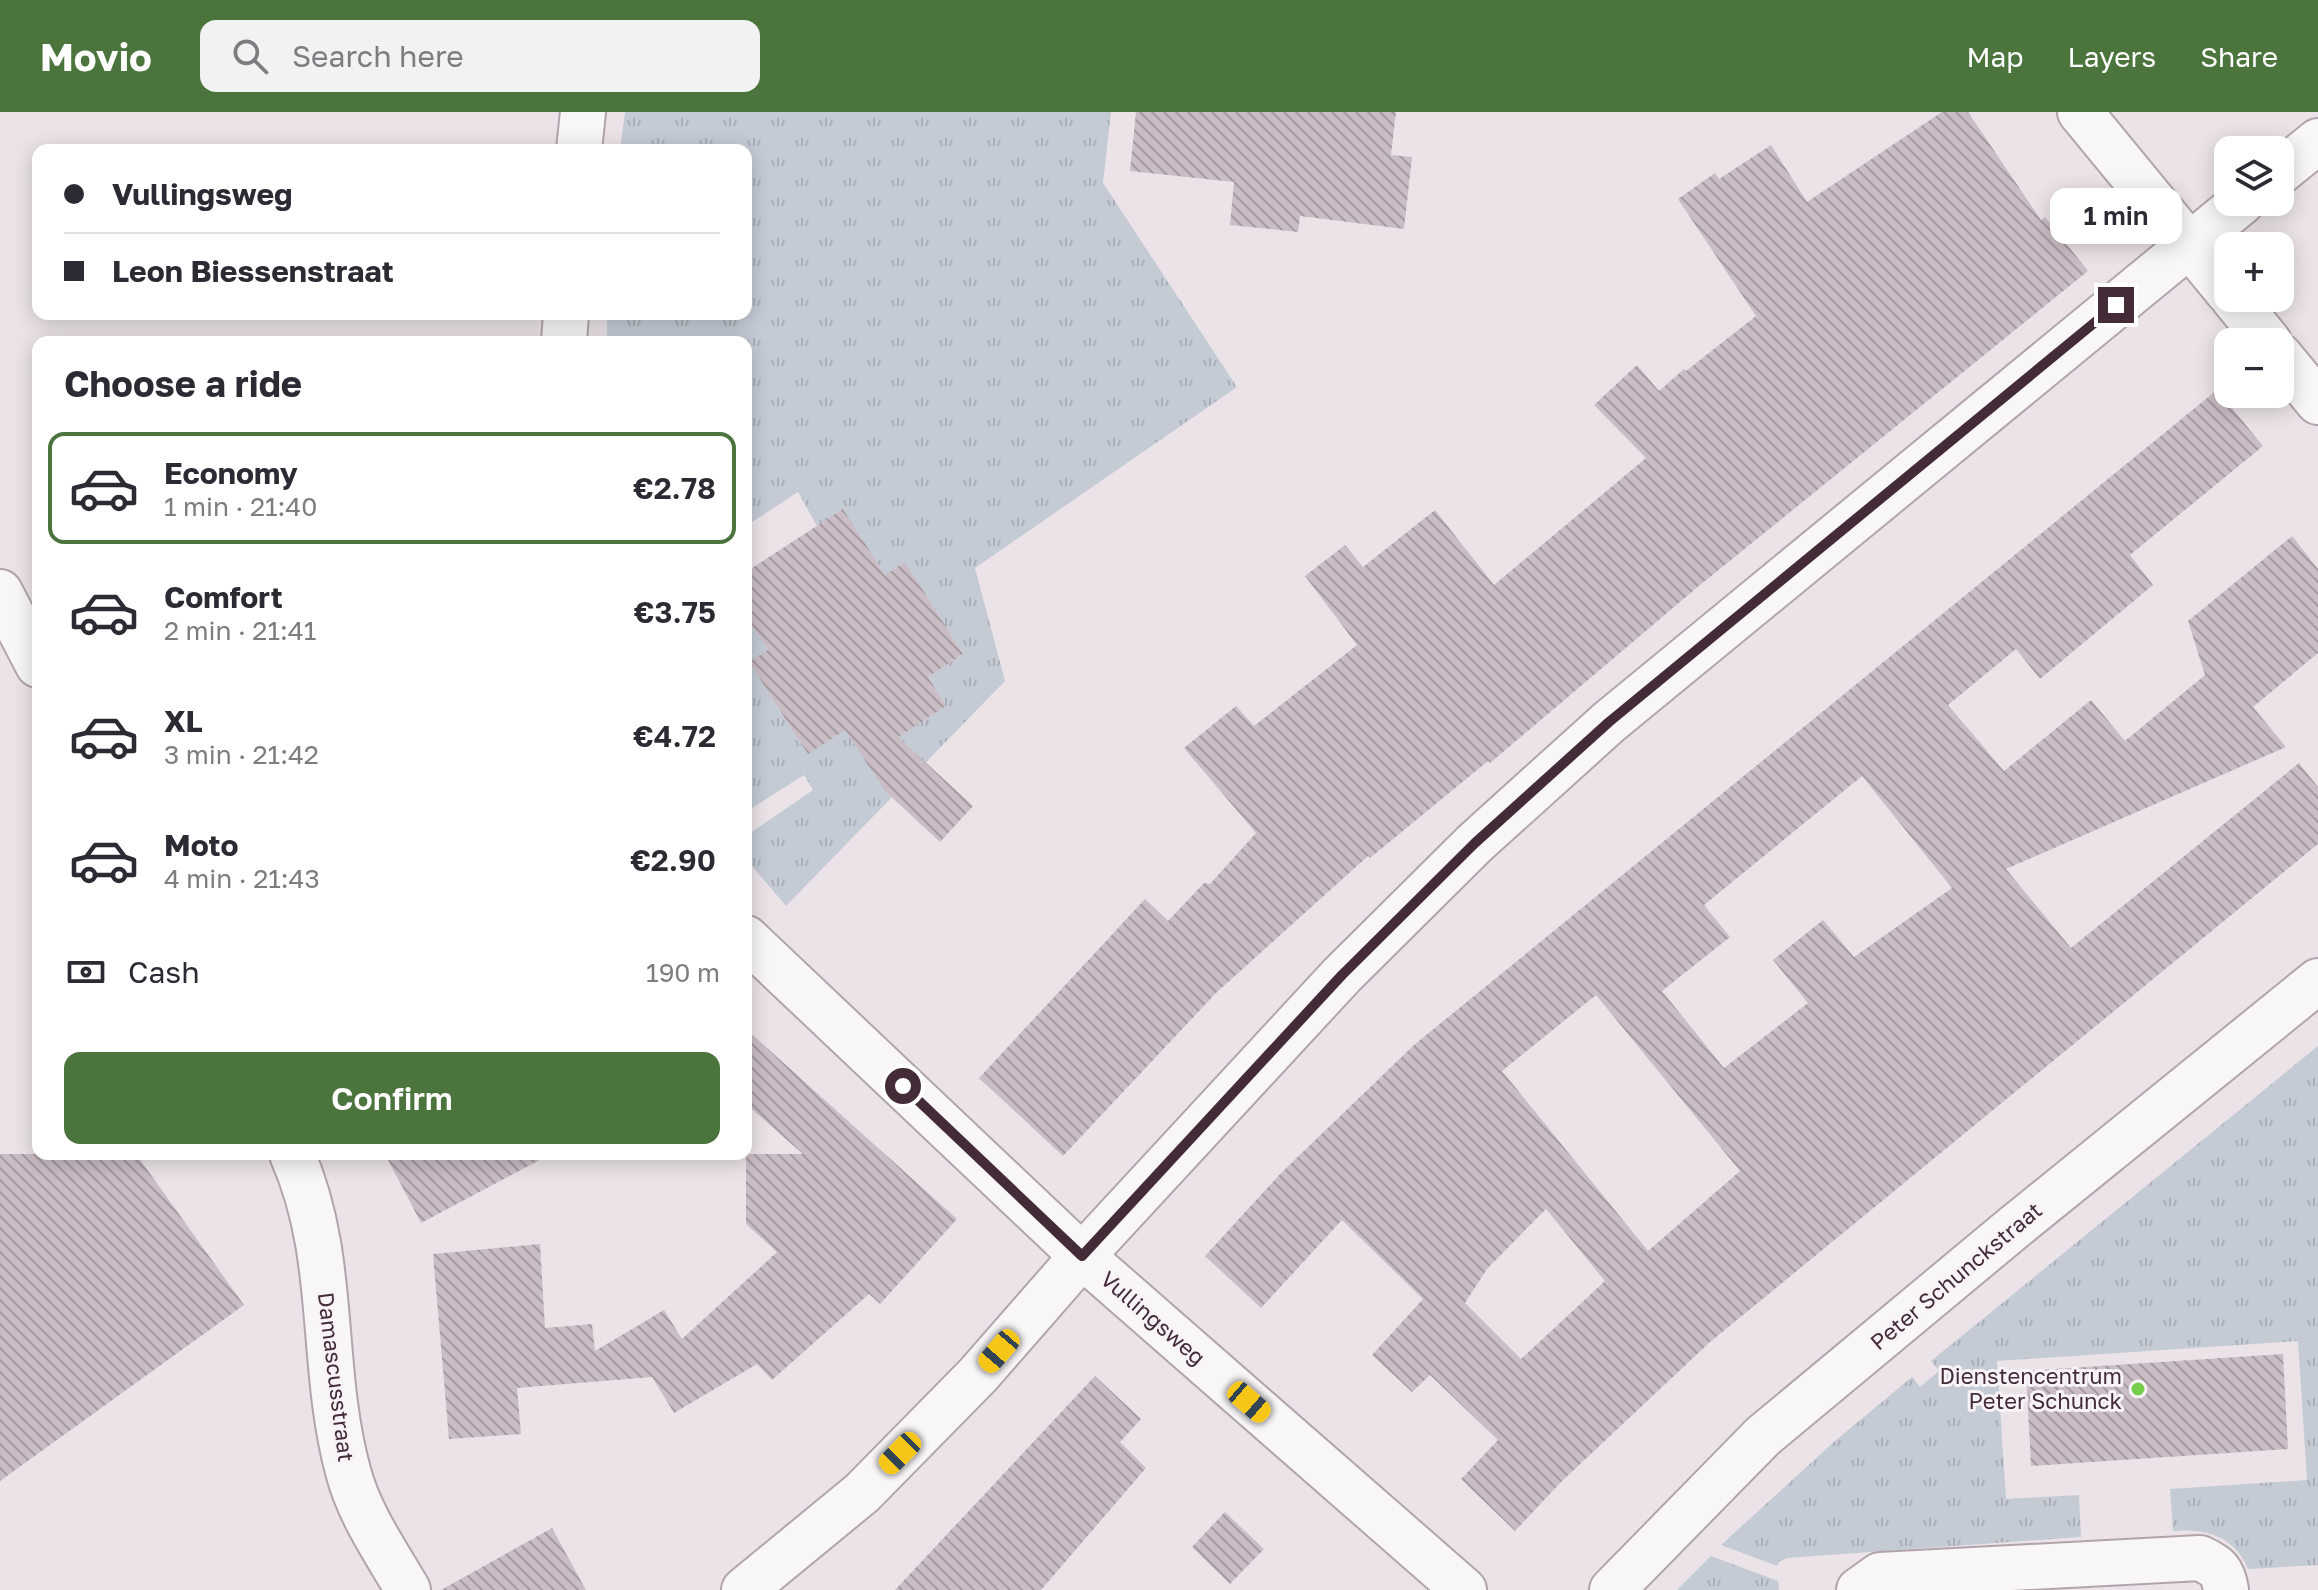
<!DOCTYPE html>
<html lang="en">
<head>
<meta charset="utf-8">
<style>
  body { margin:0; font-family:"Golos Text",sans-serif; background:#f2f2f3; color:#2b2b33; height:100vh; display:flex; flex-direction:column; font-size:30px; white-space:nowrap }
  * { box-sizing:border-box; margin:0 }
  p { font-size:26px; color:#7c7c81 }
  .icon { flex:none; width:44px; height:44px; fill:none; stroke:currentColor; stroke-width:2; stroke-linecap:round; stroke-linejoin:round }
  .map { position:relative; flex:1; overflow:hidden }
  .panel { position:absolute; left:32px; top:224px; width:720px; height:824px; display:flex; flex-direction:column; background:#fff; border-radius:16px; box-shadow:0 4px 20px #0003 }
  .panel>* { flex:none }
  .top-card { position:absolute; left:32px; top:32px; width:720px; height:176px; border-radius:16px; box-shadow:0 4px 20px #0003; display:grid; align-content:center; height:176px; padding:0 32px; background:#fff }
  .buttons { position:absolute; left:2214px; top:24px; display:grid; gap:16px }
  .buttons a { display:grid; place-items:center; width:80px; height:80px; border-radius:16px; background:#fff; box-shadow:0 4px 20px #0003; font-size:40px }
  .end { position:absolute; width:36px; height:36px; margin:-18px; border:10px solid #432b38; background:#fff; box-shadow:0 0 0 4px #fff }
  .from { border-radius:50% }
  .bubble { position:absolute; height:56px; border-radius:16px; background:#fff; box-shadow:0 4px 20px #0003; font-size:26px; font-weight:600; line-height:56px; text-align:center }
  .car { position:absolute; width:24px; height:48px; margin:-24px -12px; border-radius:10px; box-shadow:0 0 6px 2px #0007; background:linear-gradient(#f5c518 24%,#345 0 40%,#f5c518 0 76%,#345 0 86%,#f5c518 0) }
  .top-card b { display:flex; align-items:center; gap:28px; height:76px; font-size:30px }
  .top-card b+b { border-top:2px solid #e1e1e2 }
  .top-card i { width:20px; height:20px; background:#2b2b33 }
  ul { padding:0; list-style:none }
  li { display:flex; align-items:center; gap:24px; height:112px; margin:0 16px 12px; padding:0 16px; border:4px solid transparent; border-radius:16px }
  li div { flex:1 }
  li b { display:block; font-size:30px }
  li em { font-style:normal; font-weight:600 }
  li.selected { border-color:#4c743d }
  li>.icon { width:72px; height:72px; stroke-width:1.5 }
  h2 { padding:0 32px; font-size:36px; line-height:96px }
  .pay { display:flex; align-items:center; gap:20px; height:88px; padding:0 32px; font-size:30px }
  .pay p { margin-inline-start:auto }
  .primary-button { display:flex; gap:16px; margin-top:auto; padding:16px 32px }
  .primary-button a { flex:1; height:92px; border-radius:16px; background:#4c743d; color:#fff; font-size:32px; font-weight:600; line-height:92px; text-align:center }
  header { display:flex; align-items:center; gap:48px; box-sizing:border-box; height:112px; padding:0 40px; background:#4c743d; color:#fff }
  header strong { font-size:38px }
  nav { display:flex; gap:44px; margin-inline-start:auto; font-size:28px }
  .search { width:560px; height:72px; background:#f2f2f3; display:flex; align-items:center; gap:20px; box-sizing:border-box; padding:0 28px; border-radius:16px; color:#7c7c81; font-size:30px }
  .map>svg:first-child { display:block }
</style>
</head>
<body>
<header>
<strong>Movio</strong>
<div class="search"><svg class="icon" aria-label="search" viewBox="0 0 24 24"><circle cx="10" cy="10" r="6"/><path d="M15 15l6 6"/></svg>Search here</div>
<nav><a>Map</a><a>Layers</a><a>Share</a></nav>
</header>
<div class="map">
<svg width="2318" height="1478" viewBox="0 0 2318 1478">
  <defs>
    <pattern id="grass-tufts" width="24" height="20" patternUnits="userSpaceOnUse" patternTransform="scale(2)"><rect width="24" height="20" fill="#c4cbd5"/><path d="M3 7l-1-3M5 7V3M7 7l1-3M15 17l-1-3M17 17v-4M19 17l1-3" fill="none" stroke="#aaaeb8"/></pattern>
    <pattern id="building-back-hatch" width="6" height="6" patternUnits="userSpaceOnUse" patternTransform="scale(2)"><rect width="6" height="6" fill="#cbbdc5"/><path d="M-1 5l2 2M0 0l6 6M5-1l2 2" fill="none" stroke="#a69aa1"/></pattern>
  </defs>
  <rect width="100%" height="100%" fill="#ebe3e8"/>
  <path fill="url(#grass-tufts)" d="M 625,0 L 1111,0 L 1103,71 L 1237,275 L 975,456 L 1005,569 L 786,794 L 746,747 L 746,724 L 813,678 L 804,663 L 746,700 L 746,504 L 768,538 L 750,550 L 845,618 L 864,646 L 946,594 L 928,565 L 963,542 L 905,451 L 885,463 L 843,398 L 817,414 L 798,380 L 746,414 L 746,230 L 607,230 L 607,202 L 746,202 L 746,38 L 620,38 Z
    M 2318,934 L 2318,1453 L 2248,1457 C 2235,1424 2205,1416 2173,1419 L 2170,1377 L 2307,1368 L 2298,1229 L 1997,1249 L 2006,1387 L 2079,1383 L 2081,1425 L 1787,1446 L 1780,1449 L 1777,1454 L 1721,1433 L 1835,1329 L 1912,1265 L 1920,1275 L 1939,1259 L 1931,1249 Z
    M 1711,1444 L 1778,1469 L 1779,1478 L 1677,1478 Z"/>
  <path fill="url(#building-back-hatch)" fill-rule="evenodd" d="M 1136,0 L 1396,0 L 1391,43 L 1412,45 L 1404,117 L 1300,104 L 1298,120 L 1230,113 L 1234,70 L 1130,59 Z
    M 1942,0 L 1968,0 L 2041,108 L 2045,105 L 2088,159 L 1700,473 L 1490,651 L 1488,649 L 1370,746 L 1368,744 L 1216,881 L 1063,1044 L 979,966 L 1145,787 L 1168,809 L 1204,771 L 1210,772 L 1256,721 L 1184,636 L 1236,594 L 1254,614 L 1357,533 L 1305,464 L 1345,433 L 1363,455 L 1435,398 L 1494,473 L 1646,346 L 1594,293 L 1637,253 L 1659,279 L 1684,257 L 1686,259 L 1756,204 L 1678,87 L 1715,61 L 1719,67 L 1771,33 L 1807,90 Z
    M 2217,278 L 2263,334 L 2130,443 L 2153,473 L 2040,567 L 2016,537 L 1948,593 L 2004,659 L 2091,588 L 2125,629 L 2205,563 L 2188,509 L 2292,424 L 2318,457 L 2318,541 L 2253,595 L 2286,635 L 2006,757 L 2071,836 L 2299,651 L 2318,675 L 2318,732 L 1710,1230 L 1561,1370 L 1515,1419 L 1461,1367 L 1498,1328 L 1430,1263 L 1412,1280 L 1372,1243 L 1423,1187 L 1342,1108 L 1261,1196 L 1205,1144 L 1281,1061 L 1414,933 ZM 1862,664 L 1952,776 L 1854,845 L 1823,808 L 1773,848 L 1808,891 L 1724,956 L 1662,879 L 1730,825 L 1704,793 ZM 1596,883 L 1740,1059 L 1648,1139 L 1502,959 ZM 1546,1097 L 1605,1169 L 1521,1247 L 1465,1191 L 1487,1157 Z
    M 843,397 L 885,463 L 905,450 L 963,542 L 928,565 L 946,594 L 898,625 L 973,694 L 940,730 L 885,679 L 845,618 L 808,642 L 749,550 L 768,538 L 746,504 L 746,460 Z
    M 746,917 L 957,1107 L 880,1192 L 869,1182 L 772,1268 L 757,1252 L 674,1301 L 652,1265 L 517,1276 L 521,1322 L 449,1327 L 433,1142 L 540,1132 L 545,1216 L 592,1212 L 595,1239 L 664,1198 L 682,1227 L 777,1140 L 746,1112 L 746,1042 L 803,1042 L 746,992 Z
    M 0,1042 L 136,1042 L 244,1193 L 0,1369 Z
    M 385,1042 L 551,1042 L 421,1111 Z
    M 2283,1242 L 2288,1337 L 2031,1354 L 2026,1259 Z
    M 1095,1264 L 1141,1307 L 1120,1330 L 1146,1356 L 1041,1478 L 895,1478 Z
    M 1225,1400 L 1264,1437 L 1230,1472 L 1192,1435 Z
    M 552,1416 L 586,1478 L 441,1478 Z"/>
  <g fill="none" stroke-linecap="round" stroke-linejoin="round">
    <g stroke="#b2a4ac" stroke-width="48">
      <path id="minor" d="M 2080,0 L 2228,180
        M 579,38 L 583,0
        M 2280,60 L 2318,29
        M 2233,186 L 2269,230
        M 564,230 L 566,202
        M 2280,244 L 2318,290
        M 0,480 L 38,553
        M 746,826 L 1082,1144 L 1464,1478
        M 292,1042 C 338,1146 319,1252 348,1359 C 359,1402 386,1440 408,1478
        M 744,1478 L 862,1381 L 978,1263 L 1082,1144 L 1342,863 L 1475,731 L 1609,610 L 2242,90
        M 1612,1478 L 1763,1324 L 2012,1117 L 2318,869
        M 1859,1478 L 1880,1463 L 2200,1446 C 2217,1454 2223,1458 2226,1478"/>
    </g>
    <use href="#minor" stroke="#f9f6f8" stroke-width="44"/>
  </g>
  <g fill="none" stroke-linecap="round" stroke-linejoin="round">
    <path stroke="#432b38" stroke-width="10" d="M 903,974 L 1082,1144 L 1342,863 L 1475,731 L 1609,610 L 2116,193"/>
  </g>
  <circle fill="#74ce4a" stroke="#f8f3f6" stroke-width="3" cx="2138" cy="1277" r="8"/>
  <g text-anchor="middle" stroke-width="6" stroke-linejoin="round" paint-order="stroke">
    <g font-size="22" fill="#432b38" stroke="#f8f3f6">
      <text transform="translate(1956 1164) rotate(-40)" y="8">Peter Schunckstraat</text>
      <text transform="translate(1153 1206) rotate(41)" y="8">Vullingsweg</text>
      <text transform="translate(336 1265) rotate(83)" y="8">Damascusstraat</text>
    </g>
    <g font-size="22" fill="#432b38" stroke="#f8f3f6" text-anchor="end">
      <text x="2122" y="1272">Dienstencentrum<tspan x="2122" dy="25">Peter Schunck</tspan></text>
    </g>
  </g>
</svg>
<div class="buttons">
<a><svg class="icon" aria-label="layers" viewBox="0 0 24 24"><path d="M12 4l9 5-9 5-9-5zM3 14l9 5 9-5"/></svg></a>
<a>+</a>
<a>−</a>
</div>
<i class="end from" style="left:903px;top:974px"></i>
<i class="end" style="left:2116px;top:193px"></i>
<div class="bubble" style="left:2050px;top:76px;width:132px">1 min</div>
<i class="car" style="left:999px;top:1239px;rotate:221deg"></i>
<i class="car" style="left:1249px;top:1290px;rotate:131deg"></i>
<i class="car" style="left:900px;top:1341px;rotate:225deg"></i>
<div class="top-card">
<b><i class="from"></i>Vullingsweg</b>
<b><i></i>Leon Biessenstraat</b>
</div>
<section class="panel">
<h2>Choose a ride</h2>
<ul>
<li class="selected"><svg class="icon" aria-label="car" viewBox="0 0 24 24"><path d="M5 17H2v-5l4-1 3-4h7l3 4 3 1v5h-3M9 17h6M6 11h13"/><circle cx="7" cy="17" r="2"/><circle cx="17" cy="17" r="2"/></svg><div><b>Economy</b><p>1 min · 21:40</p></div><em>€2.78</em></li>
<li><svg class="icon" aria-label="car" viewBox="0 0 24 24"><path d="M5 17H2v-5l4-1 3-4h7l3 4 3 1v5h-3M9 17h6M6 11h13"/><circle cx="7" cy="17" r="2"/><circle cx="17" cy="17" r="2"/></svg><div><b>Comfort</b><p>2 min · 21:41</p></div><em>€3.75</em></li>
<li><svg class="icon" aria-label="car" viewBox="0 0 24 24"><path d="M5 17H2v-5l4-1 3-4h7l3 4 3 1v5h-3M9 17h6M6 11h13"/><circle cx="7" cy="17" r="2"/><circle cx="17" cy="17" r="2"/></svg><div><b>XL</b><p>3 min · 21:42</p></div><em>€4.72</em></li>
<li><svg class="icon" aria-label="car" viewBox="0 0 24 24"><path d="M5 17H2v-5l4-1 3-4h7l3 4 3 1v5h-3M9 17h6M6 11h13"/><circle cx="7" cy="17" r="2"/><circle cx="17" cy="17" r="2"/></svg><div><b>Moto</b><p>4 min · 21:43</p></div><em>€2.90</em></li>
</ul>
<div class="pay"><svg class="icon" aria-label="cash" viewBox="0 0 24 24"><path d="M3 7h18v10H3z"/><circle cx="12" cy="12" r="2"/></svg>Cash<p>190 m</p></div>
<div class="primary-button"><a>Confirm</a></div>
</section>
</div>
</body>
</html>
